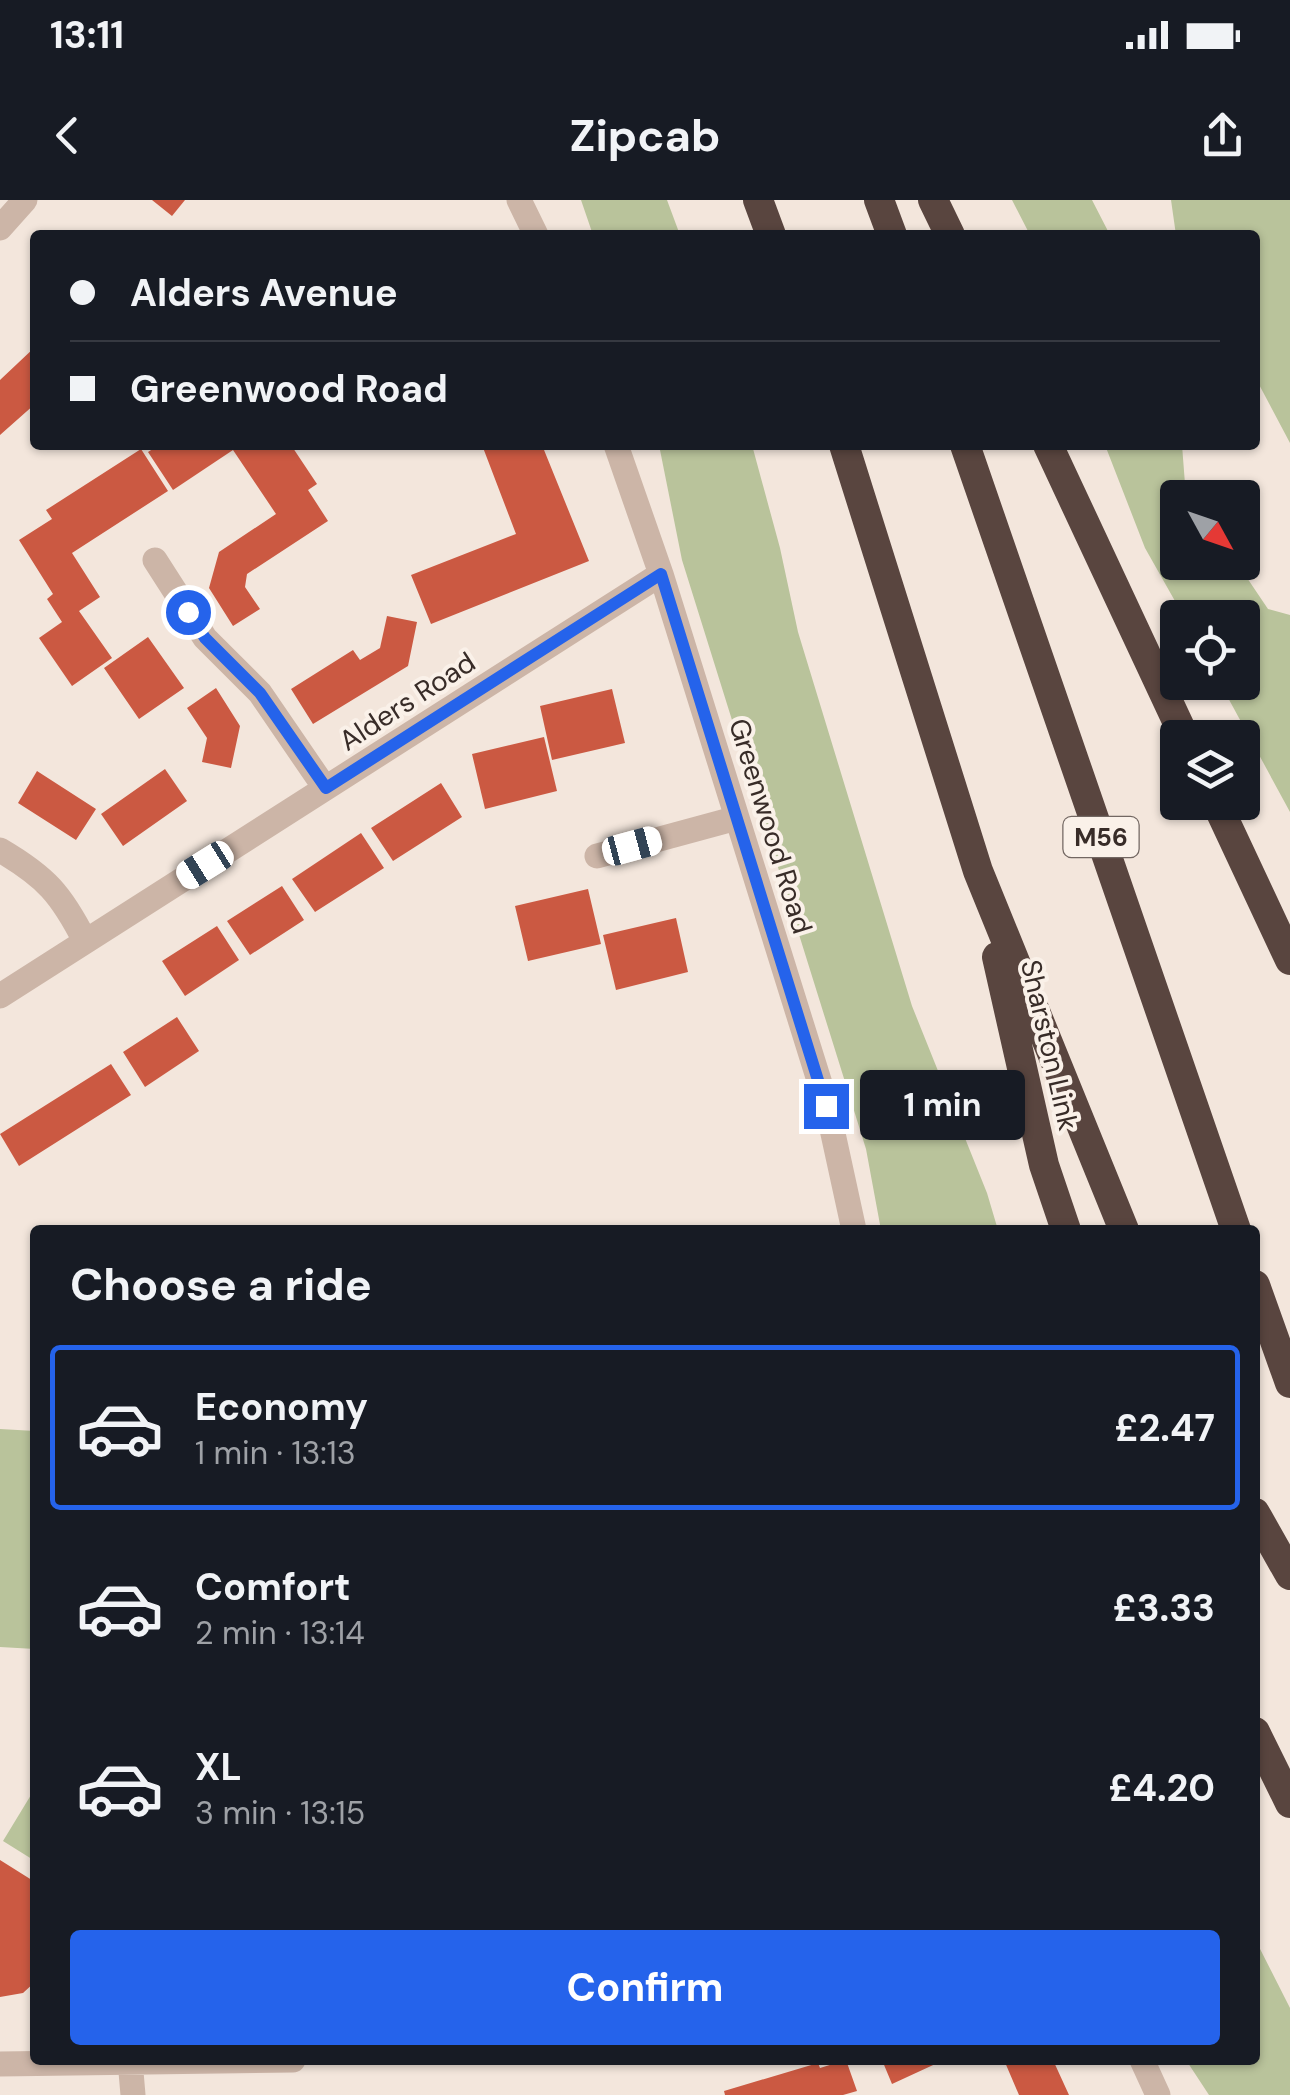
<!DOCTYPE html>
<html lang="en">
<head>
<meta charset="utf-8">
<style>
  body { margin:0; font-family:"DM Sans",sans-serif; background:#20242c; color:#f1f3f6; height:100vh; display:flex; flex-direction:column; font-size:38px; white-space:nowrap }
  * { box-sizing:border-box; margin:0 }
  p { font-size:32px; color:#9ea1a6 }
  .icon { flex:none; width:55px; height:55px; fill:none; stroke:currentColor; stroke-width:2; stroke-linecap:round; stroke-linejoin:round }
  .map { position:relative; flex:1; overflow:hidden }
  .drawer { position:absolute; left:30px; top:1025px; width:1230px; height:840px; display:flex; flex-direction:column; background:#171b24; border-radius:10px; box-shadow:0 2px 8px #0004 }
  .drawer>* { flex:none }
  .top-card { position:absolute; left:30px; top:30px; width:1230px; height:220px; border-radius:10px; box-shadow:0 2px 8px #0004; display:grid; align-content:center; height:220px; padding:0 40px; background:#171b24 }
  .needle { width:65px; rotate:130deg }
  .buttons { position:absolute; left:1160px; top:280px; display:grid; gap:20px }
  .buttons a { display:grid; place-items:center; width:100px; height:100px; border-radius:10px; background:#171b24; box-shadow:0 2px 8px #0004; font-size:50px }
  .end { position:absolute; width:45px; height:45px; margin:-22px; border:12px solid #2563eb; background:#fff; box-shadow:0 0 0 5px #fff }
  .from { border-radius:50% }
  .bubble { position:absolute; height:70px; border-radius:10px; background:#171b24; box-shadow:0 2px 8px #0004; font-size:32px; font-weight:700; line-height:70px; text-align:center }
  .car { position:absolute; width:30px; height:60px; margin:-30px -15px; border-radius:12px; box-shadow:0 0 8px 2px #0007; background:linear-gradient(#fff 24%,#345 0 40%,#fff 0 76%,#345 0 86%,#fff 0) }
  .top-card b { display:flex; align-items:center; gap:35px; height:95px; font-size:38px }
  .top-card b+b { border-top:2px solid #363941 }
  .top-card i { width:25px; height:25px; background:#f1f3f6 }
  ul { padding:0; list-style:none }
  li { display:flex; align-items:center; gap:30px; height:165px; margin:0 20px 15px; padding:0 20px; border:5px solid transparent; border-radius:10px }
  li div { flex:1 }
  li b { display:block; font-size:38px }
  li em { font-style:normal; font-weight:700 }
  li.on { border-color:#2563eb }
  li>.icon { width:90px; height:90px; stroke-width:1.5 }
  h2 { padding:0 40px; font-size:45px; line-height:120px }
  .cta { display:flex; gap:20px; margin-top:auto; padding:20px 40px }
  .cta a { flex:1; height:115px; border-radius:10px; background:#2563eb; color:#fff; font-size:40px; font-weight:700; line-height:115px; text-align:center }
  .status { display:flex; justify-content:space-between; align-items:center; height:70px; padding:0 50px; background:#171b24; direction:ltr }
  .status svg { height:28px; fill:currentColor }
  header { display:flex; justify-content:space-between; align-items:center; height:130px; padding:0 40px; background:#171b24; font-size:45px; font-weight:700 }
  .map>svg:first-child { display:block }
</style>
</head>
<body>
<div class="status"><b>13:11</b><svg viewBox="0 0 49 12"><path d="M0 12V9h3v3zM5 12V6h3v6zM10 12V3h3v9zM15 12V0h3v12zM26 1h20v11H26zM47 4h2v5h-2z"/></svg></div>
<header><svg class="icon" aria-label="back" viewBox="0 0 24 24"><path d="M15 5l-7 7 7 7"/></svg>Zipcab<svg class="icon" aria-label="share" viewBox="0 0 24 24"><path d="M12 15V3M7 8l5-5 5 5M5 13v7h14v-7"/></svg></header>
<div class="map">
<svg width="1290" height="1895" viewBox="0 0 1290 1895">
  <rect width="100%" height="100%" fill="#f3e6dc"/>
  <path fill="#b9c39b" d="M 581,0 L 667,0 L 680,35 L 593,35 Z
    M 1012,0 L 1092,0 L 1110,35 L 1030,35 Z
    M 1171,0 L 1290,0 L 1290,243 L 1255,177 L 1255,35 L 1176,35 Z
    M 659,245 L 752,245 L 780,348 L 798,432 L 912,806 L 987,993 L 998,1030 L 881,1030 L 866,949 L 682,360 Z
    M 1105,245 L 1182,245 L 1186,297 L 1178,298 L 1178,362 L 1237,363 L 1268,409 L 1290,415 L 1290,612 L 1220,483 L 1242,482 L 1242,418 L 1184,417 L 1145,348 Z
    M 0,1229 L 35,1231 L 35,1449 L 0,1447 Z
    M 34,1590 L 35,1591 L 35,1661 L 3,1641 Z
    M 1255,1739 L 1290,1808 L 1290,1895 L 1209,1895 L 1186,1860 L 1255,1860 Z"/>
  <path fill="#cb5942" d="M 152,0 L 185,0 L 172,16 Z
    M 35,147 L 35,204 L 0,235 L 0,180 Z
    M 159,245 L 291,245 L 317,284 L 308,290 L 328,321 L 247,374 L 245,387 L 260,409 L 233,426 L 209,388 L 219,352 L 276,314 L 233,250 L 173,290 L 148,252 Z
    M 482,245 L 542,245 L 589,361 L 431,424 L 411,375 L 516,334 Z
    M 141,249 L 168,291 L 72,353 L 100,397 L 79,411 L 112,458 L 72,486 L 39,438 L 62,422 L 47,399 L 53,394 L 19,340 L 52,319 L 46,310 Z
    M 387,416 L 417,422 L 408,466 L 313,524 L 291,489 L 353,450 L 360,460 L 380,448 Z
    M 148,437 L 184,488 L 139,519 L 104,468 Z
    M 216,488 L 240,526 L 231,568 L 202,562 L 207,538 L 187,508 Z
    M 612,489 L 625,543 L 552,560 L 540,506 Z
    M 544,537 L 557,591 L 485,609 L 472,554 Z
    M 165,569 L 187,601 L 123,646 L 101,614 Z
    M 37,571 L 96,609 L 76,640 L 18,603 Z
    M 441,583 L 462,617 L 393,661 L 371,628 Z
    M 361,633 L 384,668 L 315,712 L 292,679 Z
    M 282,686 L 304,720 L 250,755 L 227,721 Z
    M 588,689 L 601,744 L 528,761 L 515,706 Z
    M 676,718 L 688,772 L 616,790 L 603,735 Z
    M 217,726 L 239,760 L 185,796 L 162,761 Z
    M 177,817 L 199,851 L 145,887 L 123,852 Z
    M 111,864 L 131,895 L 19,966 L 0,934 Z
    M 0,1660 L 35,1682 L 35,1782 L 23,1793 L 0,1797 Z
    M 846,1860 L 857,1891 L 843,1895 L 725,1895 L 724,1891 L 818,1863 L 820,1868 Z
    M 882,1860 L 944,1860 L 892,1884 Z
    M 1004,1860 L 1053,1860 L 1069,1895 L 1019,1895 Z"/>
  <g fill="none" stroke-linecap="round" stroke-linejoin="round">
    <path stroke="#ccb5a7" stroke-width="25" d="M 519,0 L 536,35
      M 0,28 L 25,0
      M 616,245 L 661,374 L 827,906 L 854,1030
      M 155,360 L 205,438 L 260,493 L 325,588
      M 0,650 C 46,677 61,694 85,741
      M 597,656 L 737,618
      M 0,796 L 661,374
      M 130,1860 L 133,1895
      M 1142,1860 L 1158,1895
      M 0,1864 L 293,1860"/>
    <path stroke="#59453f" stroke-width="30" d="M 758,0 L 771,35
      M 879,0 L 892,35
      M 933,0 L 950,35
      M 844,245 L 978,671 L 1124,1030
      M 965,245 L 1236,1030
      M 1048,245 L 1185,538
      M 1216,602 L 1290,760
      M 997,757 L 1044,965 L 1066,1030
      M 1255,1085 L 1290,1183
      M 1255,1313 L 1290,1375
      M 1255,1532 L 1290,1603"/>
  </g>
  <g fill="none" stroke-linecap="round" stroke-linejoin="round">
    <path stroke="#2563eb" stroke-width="12" d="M 188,412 L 205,438 L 260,493 L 326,588 L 661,374 L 826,906"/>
  </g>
  <g text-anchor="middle" stroke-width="8" stroke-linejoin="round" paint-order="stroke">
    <rect fill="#faf1e9" stroke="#726762" stroke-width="2.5" x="1063.5" y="617" width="75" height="40" rx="8"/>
    <g font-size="25" font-weight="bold" fill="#382c28">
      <text x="1101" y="646">M56</text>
    </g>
    <g font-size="28" fill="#382c28" stroke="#faf1e9">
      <text transform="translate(407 501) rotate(-33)" y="10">Alders Road</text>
      <text transform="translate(771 626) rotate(73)" y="10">Greenwood Road</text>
      <text transform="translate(1050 845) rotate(77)" y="10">Sharston Link</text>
    </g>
  </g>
</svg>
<div class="buttons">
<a><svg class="needle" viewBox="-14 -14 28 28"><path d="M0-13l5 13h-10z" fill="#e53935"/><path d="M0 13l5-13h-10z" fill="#9ea1a6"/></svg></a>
<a><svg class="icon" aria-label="locate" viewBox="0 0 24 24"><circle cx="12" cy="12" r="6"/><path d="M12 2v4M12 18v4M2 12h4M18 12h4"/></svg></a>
<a><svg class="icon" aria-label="layers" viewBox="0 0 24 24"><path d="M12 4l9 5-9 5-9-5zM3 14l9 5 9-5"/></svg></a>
</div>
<i class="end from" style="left:188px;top:412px"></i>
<i class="end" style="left:826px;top:906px"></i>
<div class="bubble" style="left:860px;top:870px;width:165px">1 min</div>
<i class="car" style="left:632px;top:646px;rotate:75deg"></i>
<i class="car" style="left:205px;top:665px;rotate:238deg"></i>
<div class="top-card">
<b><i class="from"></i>Alders Avenue</b>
<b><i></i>Greenwood Road</b>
</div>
<section class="drawer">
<h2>Choose a ride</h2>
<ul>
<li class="on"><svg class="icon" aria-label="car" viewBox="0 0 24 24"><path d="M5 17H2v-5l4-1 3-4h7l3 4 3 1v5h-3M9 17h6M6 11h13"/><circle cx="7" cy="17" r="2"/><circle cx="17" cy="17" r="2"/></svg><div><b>Economy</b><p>1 min · 13:13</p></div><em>£2.47</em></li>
<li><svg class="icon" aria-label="car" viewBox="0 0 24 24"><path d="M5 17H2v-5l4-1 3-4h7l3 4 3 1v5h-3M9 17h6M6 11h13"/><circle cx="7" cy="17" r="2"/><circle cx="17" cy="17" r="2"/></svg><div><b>Comfort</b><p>2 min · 13:14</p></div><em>£3.33</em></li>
<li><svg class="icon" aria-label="car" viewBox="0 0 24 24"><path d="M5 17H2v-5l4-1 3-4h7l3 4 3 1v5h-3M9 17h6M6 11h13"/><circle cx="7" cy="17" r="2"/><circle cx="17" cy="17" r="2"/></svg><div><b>XL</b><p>3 min · 13:15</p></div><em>£4.20</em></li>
</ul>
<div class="cta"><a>Confirm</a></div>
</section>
</div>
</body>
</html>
